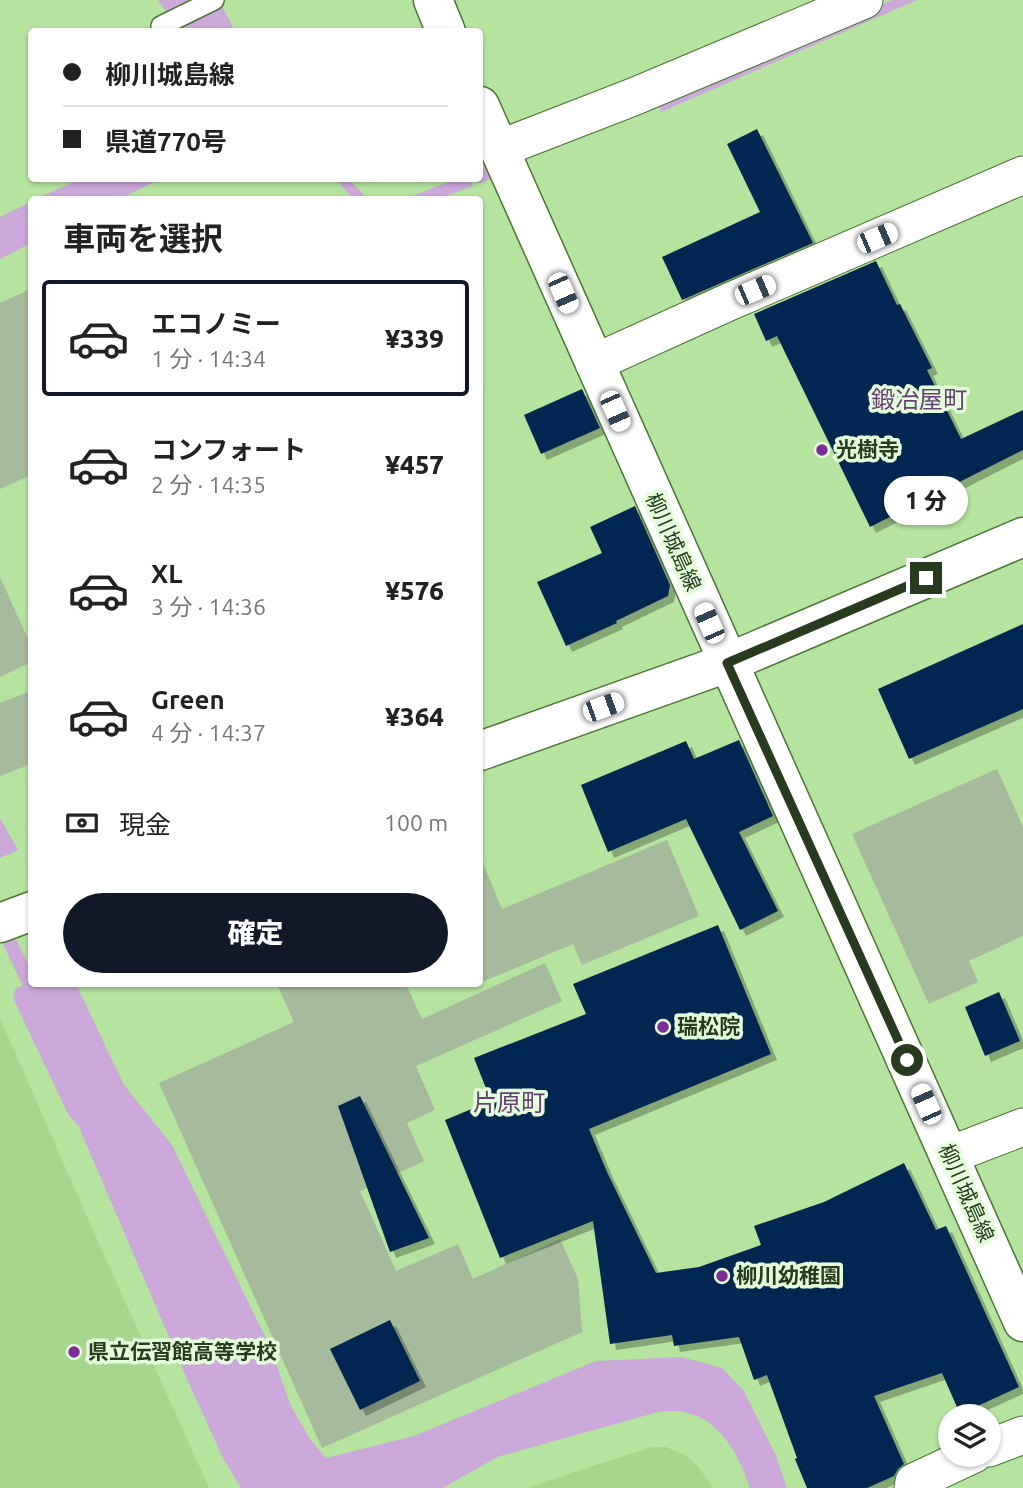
<!DOCTYPE html>
<html lang="ja">
<head>
<meta charset="utf-8">
<style>
  body { margin:0; font-family:Ubuntu,"Noto Sans JP",sans-serif; background:#f2f2f2; color:#222; height:100vh; display:flex; flex-direction:column; font-size:26px; white-space:nowrap }
  * { box-sizing:border-box; margin:0 }
  p { font-size:23px; color:#767676 }
  .icon { flex:none; width:38px; height:38px; fill:none; stroke:currentColor; stroke-width:2; stroke-linecap:round; stroke-linejoin:round }
  .map { position:relative; flex:1; overflow:hidden }
  .panel { position:absolute; left:28px; top:196px; width:455px; height:791px; display:flex; flex-direction:column; background:#fff; border-radius:7px; box-shadow:0 2px 5px #0004 }
  .panel>* { flex:none }
  .top-card { position:absolute; left:28px; top:28px; width:455px; height:154px; border-radius:7px; box-shadow:0 2px 5px #0004; display:grid; align-content:center; height:154px; padding:0 35px; background:#fff }
  .buttons { position:absolute; left:938px; top:1404px; display:grid; gap:14px }
  .buttons a { display:grid; place-items:center; width:63px; height:63px; border-radius:50%; background:#fff; box-shadow:0 2px 5px #0004; font-size:35px }
  .end { position:absolute; width:32px; height:32px; margin:-16px; border:9px solid #283b1f; background:#fff; box-shadow:0 0 0 4px #fff }
  .from { border-radius:50% }
  .bubble { position:absolute; height:49px; border-radius:24px; background:#fff; box-shadow:0 2px 5px #0004; font-size:23px; font-weight:800; line-height:49px; text-align:center }
  .car { position:absolute; width:21px; height:42px; margin:-21px -10px; border-radius:9px; box-shadow:0 0 5px 2px #0007; background:linear-gradient(#fff 24%,#345 0 40%,#fff 0 76%,#345 0 86%,#fff 0) }
  .top-card b { display:flex; align-items:center; gap:24px; height:66px; font-size:26px }
  .top-card b+b { border-top:2px solid #e0e0e0 }
  .top-card i { width:18px; height:18px; background:#222 }
  ul { padding:0; list-style:none }
  li { display:flex; align-items:center; gap:21px; height:116px; margin:0 14px 10px; padding:0 21px; border:4px solid transparent; border-radius:7px }
  li div { flex:1 }
  li b { display:block; font-size:26px }
  li em { font-style:normal; font-weight:800 }
  li.current { border-color:#111827 }
  li>.icon { width:63px; height:63px; stroke-width:1.5 }
  h2 { padding:0 35px; font-size:32px; line-height:84px }
  .pay { display:flex; align-items:center; gap:18px; height:77px; padding:0 35px; font-size:26px }
  .pay p { margin-inline-start:auto }
  .cta { display:flex; gap:14px; margin-top:auto; padding:14px 35px }
  .cta a { flex:1; height:80px; border-radius:42px; background:#111827; color:#fff; font-size:28px; font-weight:800; line-height:80px; text-align:center }
  .map>svg:first-child { display:block }
</style>
</head>
<body>
<div class="map">
<svg width="1023" height="1488" viewBox="0 0 1023 1488">
  <defs>
    <filter id="shadow"><feDropShadow dx="6" dy="6" stdDeviation="0" flood-color="#0004"/></filter>
  </defs>
  <rect width="100%" height="100%" fill="#b4e49d"/>
  <path fill="#a5d78c" d="M 0,1018 L 87,1217 L 209,1488 L 0,1488 Z
    M 652,1447 L 666,1447 L 685,1455 L 697,1465 L 713,1488 L 526,1488 Z"/>
  <path fill="#a5bb9b" d="M 31,289 L 31,475 L 0,489 L 0,303 Z
    M 0,577 L 29,641 L 32,640 L 31,662 L 0,677 Z
    M 31,691 L 31,764 L 0,776 L 0,703 Z
    M 997,769 L 1023,827 L 1023,936 L 969,961 L 978,982 L 929,1004 L 852,834 Z
    M 667,840 L 699,916 L 582,965 L 573,944 L 482,982 L 480,977 L 480,856 L 502,909 Z
    M 545,963 L 562,1001 L 416,1066 L 435,1110 L 407,1123 L 424,1161 L 360,1191 L 396,1271 L 458,1244 L 473,1279 L 560,1239 L 578,1279 L 582,1332 L 322,1448 L 159,1083 L 294,1022 L 277,984 L 406,984 L 422,1019 Z"/>
  <path fill="#cca8db" d="M 158,0 L 219,0 L 235,31 L 180,31 Z
    M 892,0 L 917,0 L 661,112 L 657,102 Z
    M 458,178 L 469,179 L 473,186 L 438,199 L 405,199 Z
    M 80,179 L 80,178 L 161,179 L 119,199 L 36,199 Z
    M 336,179 L 349,179 L 368,199 L 353,199 Z
    M 31,202 L 31,243 L 0,259 L 0,217 Z
    M 0,818 L 18,850 L 0,858 Z
    M 31,982 L 32,984 L 76,984 L 124,1085 L 172,1145 L 270,1347 L 291,1406 L 310,1439 L 326,1458 L 414,1436 L 596,1361 L 682,1357 L 722,1368 L 744,1391 L 776,1456 L 787,1488 L 750,1488 C 735,1444 711,1404 658,1412 L 497,1457 L 443,1488 L 241,1488 L 223,1458 L 187,1379 L 78,1125 L 69,1116 L 13,998 L 15,989 Z"/>
  <g fill="none" stroke-linecap="round" stroke-linejoin="round">
    <path stroke="#cca8db" stroke-width="14" d="M 480,176 L 506,165
      M 2,926 L 37,999"/>
  </g>
  <path fill="#062851" filter="url(#shadow)" d="M 757,129 L 813,243 L 682,300 L 662,257 L 760,212 L 727,144 Z
    M 876,261 L 897,305 L 900,304 L 932,368 L 927,370 L 961,439 L 1023,410 L 1023,450 L 870,527 L 777,336 L 766,341 L 754,314 Z
    M 582,389 L 600,428 L 541,454 L 524,415 Z
    M 635,506 L 670,585 L 668,596 L 616,621 L 617,623 L 566,646 L 537,582 L 602,553 L 590,527 Z
    M 1023,624 L 1023,709 L 909,759 L 878,689 Z
    M 739,740 L 773,816 L 739,832 L 778,911 L 740,930 L 686,819 L 608,852 L 581,785 L 686,741 L 694,759 Z
    M 718,925 L 771,1054 L 589,1129 L 607,1172 L 656,1273 L 699,1267 L 761,1245 L 754,1226 L 824,1202 L 904,1163 L 936,1230 L 946,1226 L 1019,1387 L 960,1414 L 942,1373 L 874,1396 L 904,1464 L 898,1469 L 894,1476 L 867,1488 L 807,1488 L 795,1459 L 797,1458 L 767,1375 L 754,1380 L 739,1337 L 674,1346 L 672,1335 L 610,1344 L 593,1221 L 500,1258 L 445,1120 L 491,1101 L 474,1058 L 586,1014 L 573,984 Z
    M 999,992 L 1020,1041 L 985,1056 L 965,1007 Z
    M 360,1096 L 429,1238 L 390,1252 L 338,1106 Z
    M 390,1320 L 420,1381 L 360,1410 L 330,1349 Z"/>
  <g fill="none" stroke-linecap="round" stroke-linejoin="round">
    <g stroke="#4b7634" stroke-width="22">
      <path id="service" d="M 161,26 L 214,0"/>
    </g>
    <g stroke="#4b7634" stroke-width="39">
      <path id="minor" d="M 499,149 L 633,97 L 864,0
        M 594,363 L 731,301 L 1023,175
        M 950,1155 L 1023,1127
        M 989,1448 L 1023,1435
        M 913,1488 L 914,1482 L 974,1454"/>
    </g>
    <g stroke="#4b7634" stroke-width="41">
      <path id="secondary" d="M 433,0 L 446,32
        M 480,106 L 1023,1322
        M 480,751 L 727,663 L 1023,537
        M 0,923 L 32,911"/>
    </g>
    <use href="#service" stroke="#fff" stroke-width="19"/>
    <use href="#minor" stroke="#fff" stroke-width="37"/>
    <use href="#secondary" stroke="#fff" stroke-width="38"/>
  </g>
  <g fill="none" stroke-linecap="round" stroke-linejoin="round">
    <path stroke="#283b1f" stroke-width="9" d="M 907,1060 L 727,663 L 926,578"/>
  </g>
  <g fill="#802d9c" stroke="#e4fdda" stroke-width="2.5">
    <circle cx="822" cy="450" r="7"/>
    <circle cx="663" cy="1027" r="7"/>
    <circle cx="722" cy="1276" r="7"/>
    <circle cx="74" cy="1352" r="7"/>
  </g>
  <g text-anchor="middle" stroke-width="7" stroke-linejoin="round" paint-order="stroke">
    <g font-size="21" font-weight="bold" fill="#283b1f" stroke="#e4fdda" text-anchor="start">
      <text x="836" y="457">光樹寺</text>
      <text x="677" y="1034">瑞松院</text>
      <text x="736" y="1283">柳川幼稚園</text>
      <text x="88" y="1359">県立伝習館高等学校</text>
    </g>
    <g font-size="21" fill="#283b1f" stroke="#e4fdda">
      <text transform="translate(673 542) rotate(66)" y="7">柳川城島線</text>
      <text transform="translate(966 1193) rotate(66)" y="7">柳川城島線</text>
    </g>
    <g font-size="24" fill="#673f77" stroke="#e4fdda">
      <text x="919" y="408">鍛冶屋町</text>
      <text x="509" y="1111">片原町</text>
    </g>
  </g>
</svg>
<div class="buttons">
<a><svg class="icon" aria-label="layers" viewBox="0 0 24 24"><path d="M12 4l9 5-9 5-9-5zM3 14l9 5 9-5"/></svg></a>
</div>
<i class="end from" style="left:907px;top:1060px"></i>
<i class="end" style="left:926px;top:578px"></i>
<div class="bubble" style="left:884px;top:476px;width:84px">1 分</div>
<i class="car" style="left:877px;top:238px;rotate:67deg"></i>
<i class="car" style="left:755px;top:290px;rotate:67deg"></i>
<i class="car" style="left:563px;top:293px;rotate:156deg"></i>
<i class="car" style="left:615px;top:411px;rotate:156deg"></i>
<i class="car" style="left:709px;top:623px;rotate:336deg"></i>
<i class="car" style="left:603px;top:707px;rotate:70deg"></i>
<i class="car" style="left:926px;top:1104px;rotate:336deg"></i>
<div class="top-card">
<b><i class="from"></i>柳川城島線</b>
<b><i></i>県道770号</b>
</div>
<section class="panel">
<h2>車両を選択</h2>
<ul>
<li class="current"><svg class="icon" aria-label="car" viewBox="0 0 24 24"><path d="M5 17H2v-5l4-1 3-4h7l3 4 3 1v5h-3M9 17h6M6 11h13"/><circle cx="7" cy="17" r="2"/><circle cx="17" cy="17" r="2"/></svg><div><b>エコノミー</b><p>1 分 · 14:34</p></div><em>¥339</em></li>
<li><svg class="icon" aria-label="car" viewBox="0 0 24 24"><path d="M5 17H2v-5l4-1 3-4h7l3 4 3 1v5h-3M9 17h6M6 11h13"/><circle cx="7" cy="17" r="2"/><circle cx="17" cy="17" r="2"/></svg><div><b>コンフォート</b><p>2 分 · 14:35</p></div><em>¥457</em></li>
<li><svg class="icon" aria-label="car" viewBox="0 0 24 24"><path d="M5 17H2v-5l4-1 3-4h7l3 4 3 1v5h-3M9 17h6M6 11h13"/><circle cx="7" cy="17" r="2"/><circle cx="17" cy="17" r="2"/></svg><div><b>XL</b><p>3 分 · 14:36</p></div><em>¥576</em></li>
<li><svg class="icon" aria-label="car" viewBox="0 0 24 24"><path d="M5 17H2v-5l4-1 3-4h7l3 4 3 1v5h-3M9 17h6M6 11h13"/><circle cx="7" cy="17" r="2"/><circle cx="17" cy="17" r="2"/></svg><div><b>Green</b><p>4 分 · 14:37</p></div><em>¥364</em></li>
</ul>
<div class="pay"><svg class="icon" aria-label="cash" viewBox="0 0 24 24"><path d="M3 7h18v10H3z"/><circle cx="12" cy="12" r="2"/></svg>現金<p>100 m</p></div>
<div class="cta"><a>確定</a></div>
</section>
</div>
</body>
</html>
